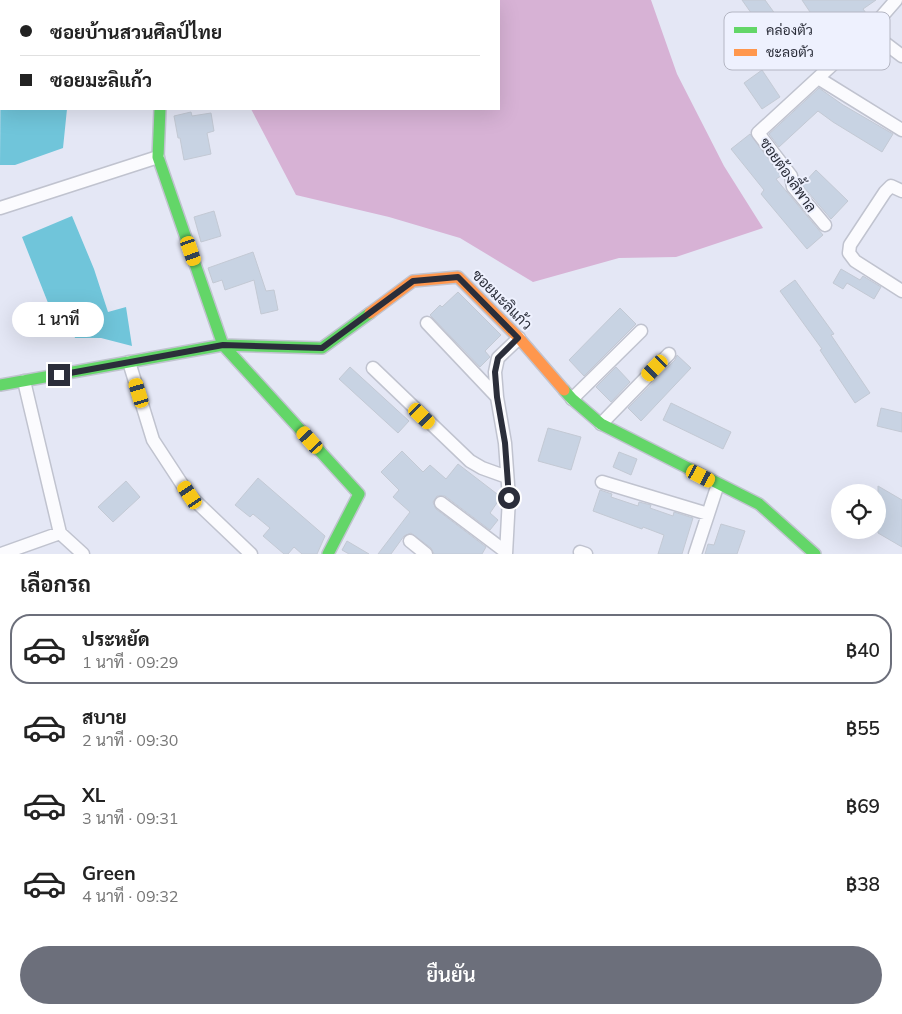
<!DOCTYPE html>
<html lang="th">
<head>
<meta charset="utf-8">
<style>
  body { margin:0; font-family:Mulish,Sarabun,sans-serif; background:#f2f2f2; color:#222; height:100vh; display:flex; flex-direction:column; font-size:19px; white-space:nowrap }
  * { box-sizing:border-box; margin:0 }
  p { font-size:16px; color:#767676 }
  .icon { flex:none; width:28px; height:28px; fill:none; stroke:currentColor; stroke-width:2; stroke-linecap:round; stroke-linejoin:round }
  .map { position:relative; height:554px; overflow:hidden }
  .side { display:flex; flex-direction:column; background:#fff; flex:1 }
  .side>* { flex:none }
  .top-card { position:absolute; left:0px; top:0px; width:500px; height:110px; box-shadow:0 5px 20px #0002; display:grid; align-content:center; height:110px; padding:0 20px; background:#fff }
  .controls { position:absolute; left:831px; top:484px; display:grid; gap:10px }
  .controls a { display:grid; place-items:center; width:55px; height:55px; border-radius:50%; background:#fff; box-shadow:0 5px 20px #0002; font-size:25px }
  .end { position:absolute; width:22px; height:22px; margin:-11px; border:6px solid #2b2e3a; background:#fff; box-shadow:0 0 0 2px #fff }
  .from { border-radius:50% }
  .bubble { position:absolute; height:35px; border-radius:18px; background:#fff; box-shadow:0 5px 20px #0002; font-size:16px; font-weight:600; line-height:35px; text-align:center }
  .car { position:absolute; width:15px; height:30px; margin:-15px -8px; border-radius:6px; box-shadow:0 0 4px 1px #0007; background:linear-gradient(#f5c518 24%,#345 0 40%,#f5c518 0 76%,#345 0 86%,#f5c518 0) }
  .top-card b { display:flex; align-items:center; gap:18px; height:48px; font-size:19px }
  .top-card b+b { border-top:1px solid #e0e0e0 }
  .top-card i { width:12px; height:12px; background:#222 }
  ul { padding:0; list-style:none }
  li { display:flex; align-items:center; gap:15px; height:70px; margin:0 10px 8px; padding:0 10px; border:2px solid transparent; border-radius:20px }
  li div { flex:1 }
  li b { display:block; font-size:19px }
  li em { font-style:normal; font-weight:600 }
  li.active { border-color:#6c6f7b }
  li>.icon { width:45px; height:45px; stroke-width:1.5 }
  h2 { padding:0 20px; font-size:22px; line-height:60px }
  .primary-button { display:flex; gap:10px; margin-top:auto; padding:10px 20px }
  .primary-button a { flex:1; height:58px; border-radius:30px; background:#6c6f7b; color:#fff; font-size:20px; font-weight:600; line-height:58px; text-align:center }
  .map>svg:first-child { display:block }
</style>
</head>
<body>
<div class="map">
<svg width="902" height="554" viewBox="0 0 902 554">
  <rect width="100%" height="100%" fill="#e4e7f5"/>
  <path fill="#d7b2d5" d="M 260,0 L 651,0 L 677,74 L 724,166 L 763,228 L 676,257 L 619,258 L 533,282 L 460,238 L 389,217 L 296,195 L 251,109 L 499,109 L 499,1 L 260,1 Z"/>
  <path fill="#70c5da" d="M 1,23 L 1,109 L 67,109 L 63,148 L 15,165 L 0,165 Z
    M 72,216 L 94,269 L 108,312 L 126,307 L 132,346 L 101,338 L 75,338 L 70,320 L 54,318 L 22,237 Z"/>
  <path fill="#c8d3e3" stroke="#c3c9d4" d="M 742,0 L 765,0 L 789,33 L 773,44 Z
    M 802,0 L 876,0 L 863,9 L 866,13 L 843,28 L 846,32 L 830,42 Z
    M 762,70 L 780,97 L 762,109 L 744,83 Z
    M 819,88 L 843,105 L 893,134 L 882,152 L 833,122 L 818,111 L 779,147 L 769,134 Z
    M 191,112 L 192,116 L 211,113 L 214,131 L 207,133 L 211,154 L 184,160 L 180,138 L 178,138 L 174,116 Z
    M 750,134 L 781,176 L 776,179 L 823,235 L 807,249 L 761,194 L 764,190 L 731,149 Z
    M 816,170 L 848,201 L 831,219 L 802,185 Z
    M 214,211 L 221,236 L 201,242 L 194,217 Z
    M 253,252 L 266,291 L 274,290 L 278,310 L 261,314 L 254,280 L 225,290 L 222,280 L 213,283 L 208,268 Z
    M 841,269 L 860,280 L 863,276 L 881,287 L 874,299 L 847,283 L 843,289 L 833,283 Z
    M 795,280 L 834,334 L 831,335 L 870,393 L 855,403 L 820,350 L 822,349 L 780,291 Z
    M 458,292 L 501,335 L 485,351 L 490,357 L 480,367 L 430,315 L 440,305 L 442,307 Z
    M 620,308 L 636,324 L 584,376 L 569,360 Z
    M 677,355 L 691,368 L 641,421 L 628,408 L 675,360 Z
    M 350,367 L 409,421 L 398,433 L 339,379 Z
    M 616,367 L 630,382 L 611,402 L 596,387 Z
    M 671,403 L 731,432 L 723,449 L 663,420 Z
    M 881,408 L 902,413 L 902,432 L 877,426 Z
    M 548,428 L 581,437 L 571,470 L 538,461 Z
    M 402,451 L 423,472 L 430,465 L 446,479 L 458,464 L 501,497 L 490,513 L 498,520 L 490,530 L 445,496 L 437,496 L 433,502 L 436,509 L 486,547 L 482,554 L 434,554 L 431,548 L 411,533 L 404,536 L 391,554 L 378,554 L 410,512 L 393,497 L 399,490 L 381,472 Z
    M 619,452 L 637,459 L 631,475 L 613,467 Z
    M 258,478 L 325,536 L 317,554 L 302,554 L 294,547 L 288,554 L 284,554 L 263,536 L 270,528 L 253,514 L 250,517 L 235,505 Z
    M 126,481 L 140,497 L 113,522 L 98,507 Z
    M 878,486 L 902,500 L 902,547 L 878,533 Z
    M 600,490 L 612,494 L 611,497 L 638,506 L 639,502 L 651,505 L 650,508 L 673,516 L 674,512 L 693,518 L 682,554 L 658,554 L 664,535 L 643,527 L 642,529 L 593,511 Z
    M 721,524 L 745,531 L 737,554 L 705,554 L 708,544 L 714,545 Z
    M 347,541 L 369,554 L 349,554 L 342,550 Z"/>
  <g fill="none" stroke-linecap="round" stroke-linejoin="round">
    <g stroke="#c0c3cf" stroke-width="15">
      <path id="street" d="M 192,1 L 192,0
        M 869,31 L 902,56
        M 818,78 L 902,130
        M 902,191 L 891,186 L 885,192 L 850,245 L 849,253 L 855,261 L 902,291
        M 0,208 L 158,157
        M 825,225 L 793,187 L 791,176 L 758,133 L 869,31 L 896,0
        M 427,323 L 497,397
        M 129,362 L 153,440 L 189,495 L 251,554
        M 373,368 L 470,461 L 482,468 L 507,477
        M 24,381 L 60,533 L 83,554
        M 572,399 L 641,331
        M 601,424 L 669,354
        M 602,482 L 708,514
        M 441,503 L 506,552
        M 410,541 L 426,554
        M 580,552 L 586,554
        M 1,554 L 60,533
        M 506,554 L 509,498 L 505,443 L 497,397 L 495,372 L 498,358 L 519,338
        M 695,554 L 718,484"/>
    </g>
    <g stroke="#c0c3cf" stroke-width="14">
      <path id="fast" d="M 160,109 L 158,157 L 223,345 L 359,494 L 328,554
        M 0,385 L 223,345 L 322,348 L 370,313
        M 564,390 L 572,399 L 601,424 L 759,504 L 815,554"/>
    </g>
    <g stroke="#c0c3cf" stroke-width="14">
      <path id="slow" d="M 370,313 L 413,281 L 458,277 L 519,338 L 564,390"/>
    </g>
    <use href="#street" stroke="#fbfbfe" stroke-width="12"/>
    <use href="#fast" stroke="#63d668" stroke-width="11"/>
    <use href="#slow" stroke="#ff974d" stroke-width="11"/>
  </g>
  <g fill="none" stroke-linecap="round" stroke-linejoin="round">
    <path stroke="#2b2e3a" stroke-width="6" d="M 59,375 L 223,345 L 322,348 L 413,281 L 458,277 L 518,338 L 498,358 L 495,372 L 497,397 L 505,443 L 509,498"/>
  </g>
  <g text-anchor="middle" stroke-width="4" stroke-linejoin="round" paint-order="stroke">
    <g font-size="15" fill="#2b2e3a" stroke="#eef1fe">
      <text transform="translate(788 175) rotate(55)" y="5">ซอยต้องลี้พาล</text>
      <text transform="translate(502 300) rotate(45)" y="5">ซอยมะลิแก้ว</text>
    </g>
  </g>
  <rect x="724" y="12" width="166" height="58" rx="8" fill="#eef1fe" stroke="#b4b6c3" stroke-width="1"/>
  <rect x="734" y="27" width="23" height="6" fill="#63d668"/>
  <rect x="734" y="49" width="23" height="7" fill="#ff974d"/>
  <g font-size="14" fill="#2b2e3a">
    <text x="766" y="35">คล่องตัว</text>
    <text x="766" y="57">ชะลอตัว</text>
  </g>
</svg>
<div class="controls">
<a><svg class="icon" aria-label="locate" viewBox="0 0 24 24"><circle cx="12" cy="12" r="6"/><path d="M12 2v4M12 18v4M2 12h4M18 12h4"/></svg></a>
</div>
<i class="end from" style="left:509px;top:498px"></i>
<i class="end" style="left:59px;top:375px"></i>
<div class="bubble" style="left:12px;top:302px;width:92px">1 นาที</div>
<i class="car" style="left:191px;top:251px;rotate:161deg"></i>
<i class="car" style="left:655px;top:368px;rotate:224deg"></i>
<i class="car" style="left:139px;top:393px;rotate:343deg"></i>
<i class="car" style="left:422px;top:416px;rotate:134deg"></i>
<i class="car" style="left:310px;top:440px;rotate:318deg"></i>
<i class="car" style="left:701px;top:476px;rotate:117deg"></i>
<i class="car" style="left:190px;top:495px;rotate:326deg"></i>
<div class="top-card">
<b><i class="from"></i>ซอยบ้านสวนศิลป์ไทย</b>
<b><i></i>ซอยมะลิแก้ว</b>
</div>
</div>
<section class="side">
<h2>เลือกรถ</h2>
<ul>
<li class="active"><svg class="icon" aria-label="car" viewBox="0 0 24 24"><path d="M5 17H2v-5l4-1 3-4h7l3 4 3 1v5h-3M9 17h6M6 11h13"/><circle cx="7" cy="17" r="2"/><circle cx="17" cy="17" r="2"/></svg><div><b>ประหยัด</b><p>1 นาที · 09:29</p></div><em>฿40</em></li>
<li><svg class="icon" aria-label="car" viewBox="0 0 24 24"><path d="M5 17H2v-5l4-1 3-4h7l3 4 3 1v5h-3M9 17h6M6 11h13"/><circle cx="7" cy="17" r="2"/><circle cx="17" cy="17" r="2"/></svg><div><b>สบาย</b><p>2 นาที · 09:30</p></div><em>฿55</em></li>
<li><svg class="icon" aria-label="car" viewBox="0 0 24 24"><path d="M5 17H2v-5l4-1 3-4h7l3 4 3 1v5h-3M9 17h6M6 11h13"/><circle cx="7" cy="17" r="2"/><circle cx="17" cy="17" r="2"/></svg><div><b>XL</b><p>3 นาที · 09:31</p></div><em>฿69</em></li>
<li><svg class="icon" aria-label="car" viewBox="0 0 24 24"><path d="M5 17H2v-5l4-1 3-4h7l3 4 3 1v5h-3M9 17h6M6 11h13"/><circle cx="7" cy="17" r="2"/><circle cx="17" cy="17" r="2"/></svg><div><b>Green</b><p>4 นาที · 09:32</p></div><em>฿38</em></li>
</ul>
<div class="primary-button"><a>ยืนยัน</a></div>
</section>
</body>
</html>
